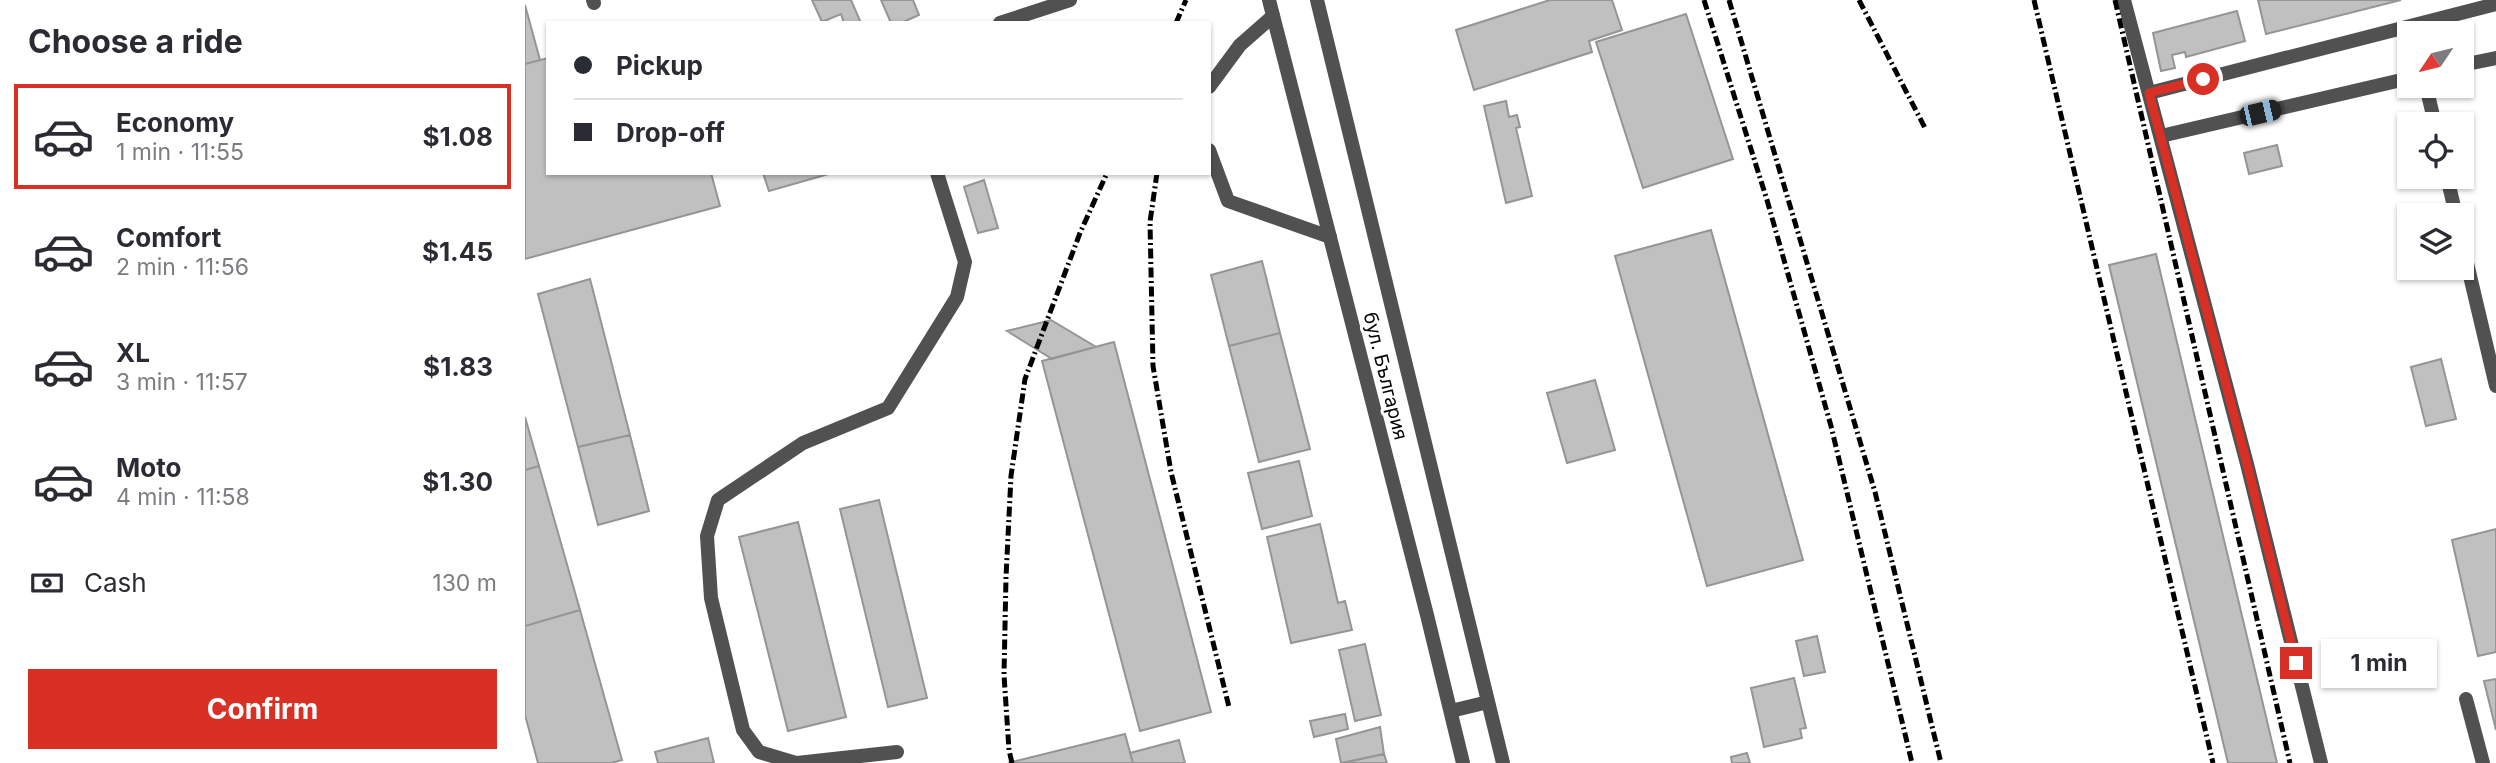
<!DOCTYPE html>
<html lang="en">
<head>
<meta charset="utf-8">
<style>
  body { margin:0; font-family:Inter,sans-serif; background:#f2f2f3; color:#2b2b33; height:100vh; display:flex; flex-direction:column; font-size:26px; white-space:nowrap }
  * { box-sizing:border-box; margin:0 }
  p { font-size:23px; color:#7c7c81 }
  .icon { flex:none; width:38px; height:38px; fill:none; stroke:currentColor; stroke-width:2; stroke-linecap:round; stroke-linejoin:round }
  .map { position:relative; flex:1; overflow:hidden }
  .side { display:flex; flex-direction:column; background:#fff; width:525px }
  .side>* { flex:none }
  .banner { position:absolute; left:21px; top:21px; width:665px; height:154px; border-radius:0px; box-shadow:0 2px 5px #0004; display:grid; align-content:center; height:154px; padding:0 28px; background:#fff }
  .needle { width:46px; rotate:235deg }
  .buttons { position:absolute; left:1872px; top:21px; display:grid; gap:14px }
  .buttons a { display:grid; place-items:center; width:77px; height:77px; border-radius:0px; background:#fff; box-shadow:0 2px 5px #0004; font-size:35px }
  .end { position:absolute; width:32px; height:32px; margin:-16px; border:9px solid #d93025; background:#fff; box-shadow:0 0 0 4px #fff }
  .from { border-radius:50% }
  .bubble { position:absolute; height:49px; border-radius:0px; background:#fff; box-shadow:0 2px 5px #0004; font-size:23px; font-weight:700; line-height:49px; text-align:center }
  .car { position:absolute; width:21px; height:42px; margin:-21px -10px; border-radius:9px; box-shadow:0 0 5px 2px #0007; background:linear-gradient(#222 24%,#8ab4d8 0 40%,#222 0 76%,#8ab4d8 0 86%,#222 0) }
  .banner b { display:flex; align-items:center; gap:24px; height:66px; font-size:26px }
  .banner b+b { border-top:2px solid #e1e1e2 }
  .banner i { width:18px; height:18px; background:#2b2b33 }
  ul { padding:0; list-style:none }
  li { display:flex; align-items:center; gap:21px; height:105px; margin:0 14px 10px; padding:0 14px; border:4px solid transparent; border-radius:0px }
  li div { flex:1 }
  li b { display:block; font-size:26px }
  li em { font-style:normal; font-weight:700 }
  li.on { border-color:#d93025 }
  li>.icon { width:63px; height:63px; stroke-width:1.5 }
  h2 { padding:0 28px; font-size:32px; line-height:84px }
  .pay { display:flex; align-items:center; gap:18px; height:77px; padding:0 28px; font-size:26px }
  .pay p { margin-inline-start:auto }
  .button { display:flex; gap:14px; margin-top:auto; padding:14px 28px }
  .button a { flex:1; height:80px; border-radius:0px; background:#d93025; color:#fff; font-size:28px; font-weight:700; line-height:80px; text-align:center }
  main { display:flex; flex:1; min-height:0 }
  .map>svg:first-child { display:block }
</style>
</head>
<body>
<main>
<section class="side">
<h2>Choose a ride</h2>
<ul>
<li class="on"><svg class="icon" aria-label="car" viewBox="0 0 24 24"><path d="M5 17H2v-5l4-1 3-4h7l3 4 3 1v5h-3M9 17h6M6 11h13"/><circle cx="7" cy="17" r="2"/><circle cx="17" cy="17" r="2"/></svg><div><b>Economy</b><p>1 min · 11:55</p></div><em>$1.08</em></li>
<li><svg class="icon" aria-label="car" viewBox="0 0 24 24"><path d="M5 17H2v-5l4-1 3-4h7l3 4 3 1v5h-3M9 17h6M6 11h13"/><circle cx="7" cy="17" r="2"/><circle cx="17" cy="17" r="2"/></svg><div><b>Comfort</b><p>2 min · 11:56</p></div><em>$1.45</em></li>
<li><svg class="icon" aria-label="car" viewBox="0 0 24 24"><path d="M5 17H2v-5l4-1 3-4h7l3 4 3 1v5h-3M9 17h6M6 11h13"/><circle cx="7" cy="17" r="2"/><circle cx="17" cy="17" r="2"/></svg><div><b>XL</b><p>3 min · 11:57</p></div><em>$1.83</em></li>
<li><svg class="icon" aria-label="car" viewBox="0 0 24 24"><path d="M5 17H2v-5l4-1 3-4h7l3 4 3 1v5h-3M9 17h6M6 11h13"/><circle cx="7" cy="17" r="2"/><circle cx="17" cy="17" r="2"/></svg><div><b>Moto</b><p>4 min · 11:58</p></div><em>$1.30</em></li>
</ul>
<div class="pay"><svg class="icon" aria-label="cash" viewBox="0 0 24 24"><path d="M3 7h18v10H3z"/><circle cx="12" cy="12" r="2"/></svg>Cash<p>130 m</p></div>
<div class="button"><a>Confirm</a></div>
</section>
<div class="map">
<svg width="1971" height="763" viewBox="0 0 1971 763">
  <rect width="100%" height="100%" fill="#fff"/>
  <path fill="#c0c0c0" stroke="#959595" stroke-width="2" d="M 287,0 L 326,0 L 336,23 L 319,23 L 316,14 L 297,22 Z
    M 356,0 L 388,0 L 394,15 L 376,23 L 366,23 Z
    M 1025,0 L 1087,0 L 1097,30 L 1064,41 L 1067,52 L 949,90 L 931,30 Z
    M 1733,0 L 1876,0 L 1741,34 Z
    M 0,5 L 15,60 L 0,64 Z
    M 1712,11 L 1720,41 L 1661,57 L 1660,52 L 1647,55 L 1650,68 L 1636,71 L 1628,33 Z
    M 1161,14 L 1208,159 L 1118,188 L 1071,42 Z
    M 23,58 L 23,173 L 186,173 L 195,206 L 0,259 L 0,64 Z
    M 981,101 L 984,117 L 992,115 L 995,127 L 991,128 L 1007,196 L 981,203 L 959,106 Z
    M 1752,145 L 1757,166 L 1724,174 L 1719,153 Z
    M 238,173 L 307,173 L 244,191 Z
    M 459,180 L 473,228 L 453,233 L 439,187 Z
    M 1186,230 L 1278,560 L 1182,586 L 1090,256 Z
    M 1631,254 L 1752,763 L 1703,763 L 1584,265 Z
    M 737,261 L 755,333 L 704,346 L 686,275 Z
    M 65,279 L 105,435 L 53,447 L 13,294 Z
    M 526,320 L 571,347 L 527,359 L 482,331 Z
    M 755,333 L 785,449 L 734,462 L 704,346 Z
    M 589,342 L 686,712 L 615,731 L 517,361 Z
    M 1916,359 L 1931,419 L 1901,426 L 1886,367 Z
    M 1070,380 L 1090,450 L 1042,463 L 1022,393 Z
    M 0,417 L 14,466 L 0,470 Z
    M 105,435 L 124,511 L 73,525 L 53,447 Z
    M 774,461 L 787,516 L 737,529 L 723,473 Z
    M 14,466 L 55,610 L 0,626 L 0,470 Z
    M 354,500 L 402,698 L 363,707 L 315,509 Z
    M 273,522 L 321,717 L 263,731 L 214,537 Z
    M 795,524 L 813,603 L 820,601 L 827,630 L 766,643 L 742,537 Z
    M 1971,529 L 1971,652 L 1953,656 L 1927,540 Z
    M 55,610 L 97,760 L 86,763 L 13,763 L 0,715 L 0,626 Z
    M 1292,636 L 1300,672 L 1279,676 L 1271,641 Z
    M 840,644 L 856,715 L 830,721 L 814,650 Z
    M 1269,678 L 1281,728 L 1275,729 L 1277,738 L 1239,747 L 1226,688 Z
    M 1971,679 L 1971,730 L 1959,681 Z
    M 820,714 L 823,729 L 789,737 L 785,721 Z
    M 855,727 L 859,754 L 816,763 L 811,739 Z
    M 600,734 L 608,763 L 483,763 Z
    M 183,738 L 189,763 L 133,763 L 130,752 Z
    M 654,740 L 660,763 L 608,763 L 605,753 Z
    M 1222,753 L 1225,763 L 1207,763 L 1206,757 Z
    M 859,754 L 862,763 L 818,763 Z"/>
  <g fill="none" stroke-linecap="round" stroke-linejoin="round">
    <path stroke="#515151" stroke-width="14" d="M 68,0 L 69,3
      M 475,23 L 545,0
      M 1937,65 L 1971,58
      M 1901,86 L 1910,124
      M 684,87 L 715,45 L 748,16
      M 1624,93 L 1971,4
      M 1636,136 L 1885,78
      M 684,150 L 703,201 L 805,237
      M 1922,177 L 1931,215
      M 1937,242 L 1971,386
      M 1941,699 L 1958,763
      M 271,763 L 234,752 L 218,730 L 186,598 L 182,536 L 193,500 L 278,443 L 363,408 L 432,297 L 440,262 L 412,173
      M 272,763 L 372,752"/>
    <path stroke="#515151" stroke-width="14" d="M 1599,0 L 1722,464 L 1796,763"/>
    <path stroke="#515151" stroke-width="14" d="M 744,0 L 902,615 L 938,763
      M 792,0 L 978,763
      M 926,711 L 963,702"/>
    <path stroke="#000" stroke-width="5" stroke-dasharray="10 3.5 2 3.5" stroke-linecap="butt" d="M 1179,0 L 1242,200 L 1306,426 L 1387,763
      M 1204,0 L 1350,492 L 1416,763
      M 1334,0 L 1400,128
      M 1509,0 L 1688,763
      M 1590,0 L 1765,763
      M 651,23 L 661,0
      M 632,173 L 625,222 L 628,366 L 646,472 L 704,707
      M 487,763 L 484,750 L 479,675 L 481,577 L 486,476 L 500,379 L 555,233 L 582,173"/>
  </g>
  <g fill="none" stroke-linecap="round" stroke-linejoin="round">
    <path stroke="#d93025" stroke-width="9" d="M 1678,79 L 1624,93 L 1722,464 L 1771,663"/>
  </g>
  <g text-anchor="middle" stroke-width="6" stroke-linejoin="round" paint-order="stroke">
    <g font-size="19" fill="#000" stroke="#fff">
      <text transform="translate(861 376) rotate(76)" y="7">бул. България</text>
    </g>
  </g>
</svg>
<div class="buttons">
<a><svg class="needle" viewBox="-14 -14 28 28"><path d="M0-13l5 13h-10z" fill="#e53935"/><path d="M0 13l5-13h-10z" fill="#7c7c81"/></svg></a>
<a><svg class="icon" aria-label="locate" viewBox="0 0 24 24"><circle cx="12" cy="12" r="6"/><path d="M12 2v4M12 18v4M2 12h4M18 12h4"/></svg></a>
<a><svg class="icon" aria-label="layers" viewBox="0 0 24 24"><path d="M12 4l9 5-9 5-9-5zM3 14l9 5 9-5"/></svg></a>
</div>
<i class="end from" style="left:1678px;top:79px"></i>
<i class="end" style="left:1771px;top:663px"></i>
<div class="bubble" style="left:1796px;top:639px;width:116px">1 min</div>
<i class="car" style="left:1735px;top:113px;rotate:77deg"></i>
<div class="banner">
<b><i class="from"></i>Pickup</b>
<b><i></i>Drop-off</b>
</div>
</div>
</main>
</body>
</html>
